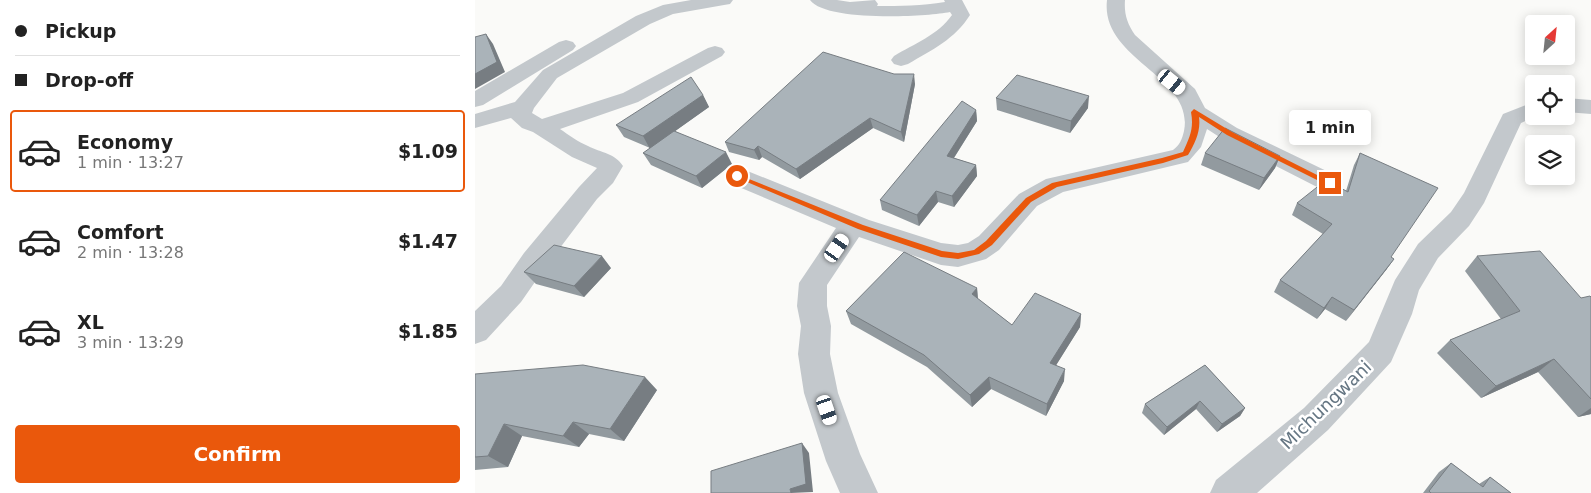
<!DOCTYPE html>
<html lang="en">
<head>
<meta charset="utf-8">
<style>
  body { margin:0; font-family:"DejaVu Sans",sans-serif; background:#f2f2f2; color:#222; height:100vh; display:flex; flex-direction:column; font-size:19px; white-space:nowrap }
  * { box-sizing:border-box; margin:0 }
  p { font-size:16px; color:#767676 }
  .icon { flex:none; width:28px; height:28px; fill:none; stroke:currentColor; stroke-width:2; stroke-linecap:round; stroke-linejoin:round }
  .map { position:relative; flex:1; overflow:hidden }
  .panel { display:flex; flex-direction:column; background:#fff; width:475px }
  .panel>* { flex:none }
  .guide { display:grid; align-content:center; height:110px; padding:0 15px; background:#fff }
  .needle { width:32px; rotate:27deg }
  .buttons { position:absolute; left:1050px; top:15px; display:grid; gap:10px }
  .buttons a { display:grid; place-items:center; width:50px; height:50px; border-radius:5px; background:#fff; box-shadow:0 2px 12px #0003; font-size:25px }
  .end { position:absolute; width:22px; height:22px; margin:-11px; border:6px solid #ea580c; background:#fff; box-shadow:0 0 0 2px #fff }
  .from { border-radius:50% }
  .bubble { position:absolute; height:35px; border-radius:5px; background:#fff; box-shadow:0 2px 12px #0003; font-size:16px; font-weight:800; line-height:35px; text-align:center }
  .car { position:absolute; width:15px; height:30px; margin:-15px -8px; border-radius:6px; box-shadow:0 0 4px 1px #0007; background:linear-gradient(#fff 24%,#345 0 40%,#fff 0 76%,#345 0 86%,#fff 0) }
  .guide b { display:flex; align-items:center; gap:18px; height:48px; font-size:19px }
  .guide b+b { border-top:1px solid #e0e0e0 }
  .guide i { width:12px; height:12px; background:#222 }
  ul { padding:0; list-style:none }
  li { display:flex; align-items:center; gap:15px; height:82px; margin:0 10px 8px; padding:0 5px; border:2px solid transparent; border-radius:5px }
  li div { flex:1 }
  li b { display:block; font-size:19px }
  li em { font-style:normal; font-weight:800 }
  li.on { border-color:#ea580c }
  li>.icon { width:45px; height:45px; stroke-width:1.5 }
  .action { display:flex; gap:10px; margin-top:auto; padding:10px 15px }
  .action a { flex:1; height:58px; border-radius:5px; background:#ea580c; color:#fff; font-size:20px; font-weight:800; line-height:58px; text-align:center }
  main { display:flex; flex:1; min-height:0 }
  .map>svg:first-child { display:block }
</style>
</head>
<body>
<main>
<section class="panel">
<div class="guide">
<b><i class="from"></i>Pickup</b>
<b><i></i>Drop-off</b>
</div>
<ul>
<li class="on"><svg class="icon" aria-label="car" viewBox="0 0 24 24"><path d="M5 17H2v-5l4-1 3-4h7l3 4 3 1v5h-3M9 17h6M6 11h13"/><circle cx="7" cy="17" r="2"/><circle cx="17" cy="17" r="2"/></svg><div><b>Economy</b><p>1 min · 13:27</p></div><em>$1.09</em></li>
<li><svg class="icon" aria-label="car" viewBox="0 0 24 24"><path d="M5 17H2v-5l4-1 3-4h7l3 4 3 1v5h-3M9 17h6M6 11h13"/><circle cx="7" cy="17" r="2"/><circle cx="17" cy="17" r="2"/></svg><div><b>Comfort</b><p>2 min · 13:28</p></div><em>$1.47</em></li>
<li><svg class="icon" aria-label="car" viewBox="0 0 24 24"><path d="M5 17H2v-5l4-1 3-4h7l3 4 3 1v5h-3M9 17h6M6 11h13"/><circle cx="7" cy="17" r="2"/><circle cx="17" cy="17" r="2"/></svg><div><b>XL</b><p>3 min · 13:29</p></div><em>$1.85</em></li>
</ul>
<div class="action"><a>Confirm</a></div>
</section>
<div class="map">
<svg width="1116" height="493" viewBox="0 0 1116 493">
  <rect width="100%" height="100%" fill="#fafaf8"/>
  <g fill="none" stroke-linecap="round" stroke-linejoin="round">
    <path fill="#c3c8cc" fill-rule="evenodd" d="M 216,0 L 258,0 L 255,4 L 249,5 L 198,14 L 175,24 L 82,78 L 59,108 L 57,113 L 67,119 L 148,93 L 233,48 L 240,46 L 247,48 L 250,52 L 247,56 L 163,102 L 85,129 C 94,135 103,142 113,146 C 126,153 140,153 148,166 L 138,183 L 122,199 L 69,269 L 46,302 L 11,340 L 0,344 L 0,311 L 26,286 L 49,253 L 104,187 L 122,168 L 97,157 L 58,132 L 47,128 L 36,118 L 0,128 L 0,114 L 40,102 L 68,70 L 161,16 L 188,5 Z
      M 335,0 L 362,0 L 375,2 L 400,0 L 403,4 L 402,6 C 425,6 447,6 470,2 L 469,0 L 487,0 L 495,15 C 480,39 457,50 433,64 L 426,66 L 419,64 L 416,60 L 419,56 C 439,44 463,35 477,15 L 475,12 C 450,17 351,22 335,0 Z
      M 632,0 L 650,0 C 649,14 652,23 660,35 L 720,89 L 730,108 L 762,128 L 864,177 L 868,183 L 864,189 L 855,192 L 846,189 L 746,138 L 732,129 L 726,147 L 713,162 L 588,192 L 562,206 L 524,250 L 511,259 L 483,267 L 466,265 L 384,237 L 352,285 L 352,306 L 356,326 L 355,354 L 363,393 L 385,454 L 403,493 L 365,493 L 351,461 L 329,393 L 323,354 L 326,326 L 322,306 L 324,283 L 361,228 L 252,182 L 249,176 L 252,170 L 261,168 L 270,170 L 394,220 L 466,243 L 483,245 L 493,243 L 504,236 L 544,194 L 571,179 L 698,150 C 705,145 707,139 709,131 C 720,76 625,60 632,0 Z
      M 91,40 L 98,42 L 101,46 L 98,50 L 8,105 L 0,107 L 0,91 L 84,42 Z
      M 1091,98 L 1116,100 L 1116,114 L 1091,112 Z
      M 1059,102 L 1059,116 L 1061,116 L 1046,123 L 1009,203 L 994,226 L 963,258 L 944,290 L 937,314 L 916,362 L 853,430 L 782,493 L 735,493 L 741,480 L 829,408 L 894,342 L 920,280 L 943,244 L 976,212 L 989,193 L 1028,114 Z"/>
  </g>
  <path fill="#929a9f" d="M 440,84 L 429,142 L 398,128 L 325,179 L 287,157 L 284,160 L 254,152 L 250,142 Z
    M 228,95 L 234,107 L 200,131 L 257,164 L 227,188 L 176,165 L 168,153 L 175,148 L 149,137 L 141,125 Z
    M 521,98 L 613,108 L 595,133 L 522,110 Z
    M 501,110 L 502,121 L 479,158 L 501,165 L 502,176 L 479,207 L 463,202 L 444,226 L 407,210 L 405,200 Z
    M 730,153 L 805,156 L 800,168 L 784,190 L 726,165 Z
    M 885,153 L 916,257 L 919,259 L 911,270 L 871,321 L 850,309 L 842,319 L 799,292 L 805,280 L 848,234 L 817,215 L 822,203 L 871,191 L 879,165 Z
    M 1002,256 L 1106,298 L 1116,297 L 1116,414 L 1103,417 L 1063,372 L 1006,398 L 962,353 L 975,340 L 1026,319 L 990,271 Z
    M 136,268 L 109,297 L 61,284 L 49,272 Z
    M 502,288 L 503,299 L 537,325 L 606,314 L 605,327 L 581,365 L 589,381 L 571,416 L 516,389 L 497,407 L 452,367 L 376,324 L 371,311 Z
    M 730,365 L 770,408 L 765,416 L 742,432 L 721,409 L 689,435 L 667,413 L 670,404 Z
    M 0,374 L 182,390 L 149,441 L 114,434 L 104,447 L 47,436 L 33,467 L 0,470 Z
    M 976,463 L 1004,484 L 1015,477 L 1036,493 L 948,493 L 964,472 Z"/>
  <path fill="#777d82" d="M 11,34 L 18,44 L 30,72 L 0,89 L 0,74 Z
    M 439,74 L 440,84 L 429,142 L 426,132 Z
    M 228,95 L 234,107 L 175,149 L 168,136 Z
    M 614,96 L 613,108 L 595,133 L 596,121 Z
    M 501,110 L 502,121 L 473,167 L 472,156 Z
    M 395,118 L 398,128 L 325,179 L 321,169 Z
    M 283,146 L 287,157 L 284,160 L 279,150 Z
    M 251,152 L 257,164 L 227,188 L 221,176 Z
    M 805,156 L 800,168 L 784,190 L 789,178 Z
    M 501,165 L 502,176 L 479,207 L 477,196 Z
    M 461,191 L 463,202 L 444,226 L 442,215 Z
    M 127,256 L 136,268 L 109,297 L 99,286 Z
    M 919,259 L 911,270 L 871,321 L 879,310 Z
    M 502,288 L 503,301 L 497,294 Z
    M 857,297 L 850,309 L 842,319 L 849,308 Z
    M 606,314 L 605,327 L 575,375 L 575,363 Z
    M 1079,359 L 1063,372 L 1006,398 L 1021,386 Z
    M 590,369 L 589,381 L 571,416 L 572,404 Z
    M 170,377 L 182,390 L 149,441 L 135,429 Z
    M 514,377 L 516,389 L 497,407 L 495,395 Z
    M 725,401 L 721,409 L 689,435 L 692,427 Z
    M 770,408 L 765,416 L 742,432 L 747,424 Z
    M 1116,408 L 1116,414 L 1103,417 Z
    M 98,422 L 114,434 L 104,447 L 88,436 Z
    M 29,424 L 47,436 L 33,467 L 13,456 Z
    M 327,443 L 334,453 L 338,492 L 316,493 L 315,489 Z"/>
  <path fill="#aab3b9" stroke="#777d82" d="M 11,34 L 22,62 L 0,74 L 0,37 Z
    M 348,52 L 419,74 L 439,74 L 426,132 L 395,118 L 321,169 L 283,146 L 279,150 L 250,142 Z
    M 542,75 L 614,96 L 596,121 L 521,98 Z
    M 216,77 L 228,95 L 168,136 L 141,125 Z
    M 487,101 L 501,110 L 472,156 L 501,165 L 477,196 L 461,191 L 442,215 L 405,200 Z
    M 750,128 L 805,156 L 789,178 L 730,153 Z
    M 199,131 L 251,152 L 221,176 L 168,153 Z
    M 885,153 L 963,188 L 916,257 L 919,259 L 879,310 L 857,297 L 849,308 L 805,280 L 857,224 L 822,203 L 851,180 L 873,192 Z
    M 79,245 L 127,256 L 99,286 L 49,272 Z
    M 1065,251 L 1106,298 L 1115,296 L 1116,297 L 1116,399 L 1079,359 L 1021,386 L 975,340 L 1045,311 L 1002,256 Z
    M 429,252 L 502,288 L 497,294 L 537,325 L 560,293 L 606,314 L 575,363 L 590,369 L 572,404 L 514,377 L 495,395 L 449,355 L 371,311 Z
    M 108,365 L 170,377 L 135,429 L 98,422 L 88,436 L 29,424 L 13,456 L 0,457 L 0,374 Z
    M 730,365 L 770,408 L 747,424 L 725,401 L 692,427 L 670,404 Z
    M 327,443 L 331,484 L 315,489 L 316,493 L 236,493 L 236,471 Z
    M 976,463 L 1008,487 L 1015,477 L 1036,493 L 956,493 L 954,491 Z"/>
  <path fill="#ea580c" d="M 719,109 L 757,132 L 858,183 L 852,185 L 752,135 L 724,117 C 726,131 720,143 713,155 L 688,163 L 582,187 L 556,202 L 517,245 L 504,254 L 483,259 L 466,257 L 383,229 L 258,176 L 264,175 L 388,225 L 467,251 L 483,253 L 499,250 L 511,241 L 551,198 L 577,183 L 687,158 L 708,152 C 715,137 719,128 716,112 Z"/>
  <g text-anchor="middle" stroke-width="5" stroke-linejoin="round" paint-order="stroke">
    <g font-size="18" fill="#657683" stroke="#fff">
      <text transform="translate(851 405) rotate(-44)" y="6">Michungwani</text>
    </g>
  </g>
</svg>
<div class="buttons">
<a><svg class="needle" viewBox="-14 -14 28 28"><path d="M0-13l5 13h-10z" fill="#e53935"/><path d="M0 13l5-13h-10z" fill="#767676"/></svg></a>
<a><svg class="icon" aria-label="locate" viewBox="0 0 24 24"><circle cx="12" cy="12" r="6"/><path d="M12 2v4M12 18v4M2 12h4M18 12h4"/></svg></a>
<a><svg class="icon" aria-label="layers" viewBox="0 0 24 24"><path d="M12 4l9 5-9 5-9-5zM3 14l9 5 9-5"/></svg></a>
</div>
<i class="end from" style="left:262px;top:176px"></i>
<i class="end" style="left:855px;top:183px"></i>
<div class="bubble" style="left:814px;top:110px;width:82px">1 min</div>
<i class="car" style="left:697px;top:82px;rotate:129deg"></i>
<i class="car" style="left:362px;top:248px;rotate:35deg"></i>
<i class="car" style="left:352px;top:410px;rotate:161deg"></i>
</div>
</main>
</body>
</html>
